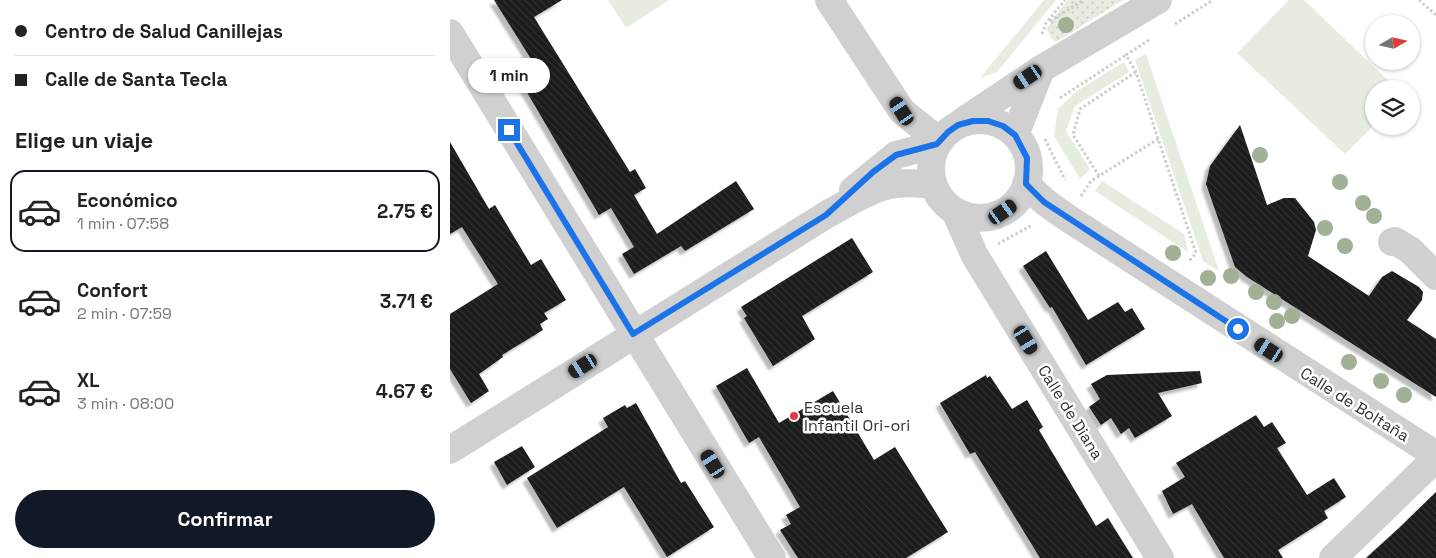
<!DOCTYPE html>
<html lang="es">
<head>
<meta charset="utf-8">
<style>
  body { margin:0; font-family:"Space Grotesk",sans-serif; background:#f6f6f6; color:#222; height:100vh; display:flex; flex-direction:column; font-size:19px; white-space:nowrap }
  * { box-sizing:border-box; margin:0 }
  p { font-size:16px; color:#767676 }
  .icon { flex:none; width:28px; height:28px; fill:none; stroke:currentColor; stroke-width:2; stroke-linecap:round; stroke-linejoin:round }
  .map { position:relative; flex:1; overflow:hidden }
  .panel { display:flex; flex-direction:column; background:#fff; width:450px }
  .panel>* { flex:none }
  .hud { display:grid; align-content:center; height:110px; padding:0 15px; background:#fff }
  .needle { width:32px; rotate:81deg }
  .controls { position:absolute; left:915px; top:15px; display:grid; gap:10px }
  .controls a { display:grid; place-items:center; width:55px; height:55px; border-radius:50%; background:#fff; box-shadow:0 1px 4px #0004; font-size:25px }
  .end { position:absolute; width:22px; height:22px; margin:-11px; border:6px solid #1a73e8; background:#fff; box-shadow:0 0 0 2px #fff }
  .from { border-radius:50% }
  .bubble { position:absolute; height:35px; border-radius:18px; background:#fff; box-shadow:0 1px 4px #0004; font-size:16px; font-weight:700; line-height:35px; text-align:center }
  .car { position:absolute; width:15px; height:30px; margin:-15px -8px; border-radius:6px; box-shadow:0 0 4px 1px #0007; background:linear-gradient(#222 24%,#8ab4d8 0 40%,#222 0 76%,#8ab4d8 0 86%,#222 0) }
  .hud b { display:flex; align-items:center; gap:18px; height:48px; font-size:19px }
  .hud b+b { border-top:1px solid #e0e0e0 }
  .hud i { width:12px; height:12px; background:#222 }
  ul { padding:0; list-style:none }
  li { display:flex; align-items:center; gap:15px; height:82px; margin:0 10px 8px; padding:0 5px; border:2px solid transparent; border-radius:15px }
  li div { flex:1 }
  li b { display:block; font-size:19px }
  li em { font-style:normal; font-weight:700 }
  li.current { border-color:#111827 }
  li>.icon { width:45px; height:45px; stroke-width:1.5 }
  h2 { padding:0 15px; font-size:22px; line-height:60px }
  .action { display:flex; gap:10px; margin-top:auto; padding:10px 15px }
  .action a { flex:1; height:58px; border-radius:30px; background:#111827; color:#fff; font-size:20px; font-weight:700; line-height:58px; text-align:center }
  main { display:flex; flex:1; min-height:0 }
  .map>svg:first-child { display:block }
</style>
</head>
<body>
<main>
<section class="panel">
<div class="hud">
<b><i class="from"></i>Centro de Salud Canillejas</b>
<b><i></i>Calle de Santa Tecla</b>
</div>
<h2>Elige un viaje</h2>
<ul>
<li class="current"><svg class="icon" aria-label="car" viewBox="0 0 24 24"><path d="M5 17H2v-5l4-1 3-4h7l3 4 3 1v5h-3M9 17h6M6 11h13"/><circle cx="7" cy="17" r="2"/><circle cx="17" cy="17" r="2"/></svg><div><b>Económico</b><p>1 min · 07:58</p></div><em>2.75 €</em></li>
<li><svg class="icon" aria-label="car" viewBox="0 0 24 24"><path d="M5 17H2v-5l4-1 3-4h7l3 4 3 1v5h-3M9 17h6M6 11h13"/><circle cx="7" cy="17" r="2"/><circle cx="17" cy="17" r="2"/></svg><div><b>Confort</b><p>2 min · 07:59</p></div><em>3.71 €</em></li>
<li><svg class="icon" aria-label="car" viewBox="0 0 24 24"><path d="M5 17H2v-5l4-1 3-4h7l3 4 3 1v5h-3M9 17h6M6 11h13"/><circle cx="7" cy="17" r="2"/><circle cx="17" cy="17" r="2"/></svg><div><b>XL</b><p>3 min · 08:00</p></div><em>4.67 €</em></li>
</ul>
<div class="action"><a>Confirmar</a></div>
</section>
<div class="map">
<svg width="986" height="558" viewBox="0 0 986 558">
  <defs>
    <pattern id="park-dots" width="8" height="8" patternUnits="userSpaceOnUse" patternTransform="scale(1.25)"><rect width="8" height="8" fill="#e6ecdf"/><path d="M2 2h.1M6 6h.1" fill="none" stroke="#c6cbc0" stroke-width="1.8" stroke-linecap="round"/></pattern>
    <pattern id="building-back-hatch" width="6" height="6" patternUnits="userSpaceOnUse" patternTransform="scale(1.25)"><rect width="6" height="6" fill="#1a1a1a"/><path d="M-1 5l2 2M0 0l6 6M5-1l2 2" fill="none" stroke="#333"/></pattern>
    <filter id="shadow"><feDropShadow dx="-4.5" dy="4.5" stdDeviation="1" flood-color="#0004"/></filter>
  </defs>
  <rect width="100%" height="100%" fill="#fff"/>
  <path fill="#e6ecdf" d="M 158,0 L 219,0 L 176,28 Z
    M 594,0 L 606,0 L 547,72 L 530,78 Z
    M 839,0 L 854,0 L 947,89 L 924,89 L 924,125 L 895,154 L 787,53 Z
    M 696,54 L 769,271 L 753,261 L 685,60 Z
    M 674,62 L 679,72 L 625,106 L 616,131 L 640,169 L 630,179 L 604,136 L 608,109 L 627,91 Z
    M 652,181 L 734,234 L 738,252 L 645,191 Z"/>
  <path fill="url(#park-dots)" d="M 618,0 L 673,0 L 606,42 L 601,38 L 597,29 L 602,20 Z"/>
  <path fill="url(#building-back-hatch)" filter="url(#shadow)" d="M 44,0 L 112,0 L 84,17 L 180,172 L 185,169 L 196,188 L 184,195 L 207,234 L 286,181 L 304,209 L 235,251 L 231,246 L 184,274 L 172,254 L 184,247 L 161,208 L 149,215 L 68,77 L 86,67 Z
    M 790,125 L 817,205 L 834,198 L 845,198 L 864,222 L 866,230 L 858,256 L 919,296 L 932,277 L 942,271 L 969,287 L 973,292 L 972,300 L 957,320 L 986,339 L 986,397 L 797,277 L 785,267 L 756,184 L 760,166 Z
    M 0,142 L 39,209 L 45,205 L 81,265 L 91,259 L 116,300 L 94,313 L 98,319 L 90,324 L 93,330 L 52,355 L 53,357 L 29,374 L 39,391 L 21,403 L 0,369 L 0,314 L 48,284 L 12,227 L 0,234 Z
    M 402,238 L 423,272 L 352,316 L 365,339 L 323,366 L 294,318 L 297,316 L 291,307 Z
    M 596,251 L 638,320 L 668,302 L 675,312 L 682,308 L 695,329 L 636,365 L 602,307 L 600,308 L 573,266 Z
    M 297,368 L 329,423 L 383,391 L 424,460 L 445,447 L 498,532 L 456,558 L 348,558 L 330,530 L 341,524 L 336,515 L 350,507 L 309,437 L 299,443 L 266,386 Z
    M 750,371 L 752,383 L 708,393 L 722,416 L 685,438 L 679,428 L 671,434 L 661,418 L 651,425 L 639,407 L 650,399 L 641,384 L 657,375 Z
    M 536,375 L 537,378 L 540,376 L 562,409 L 577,400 L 593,427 L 589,430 L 646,526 L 658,518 L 683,558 L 590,558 L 525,452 L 520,454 L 490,403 Z
    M 186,403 L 231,483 L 235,481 L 264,527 L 217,557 L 174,487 L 107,528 L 77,478 L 158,427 L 153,418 L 175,405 L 177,408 Z
    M 806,415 L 814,427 L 822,422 L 836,443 L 827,448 L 857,495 L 884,478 L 896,497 L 874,511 L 878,518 L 828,550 L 833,558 L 774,558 L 742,504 L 723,514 L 712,491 L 735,477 L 726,463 Z
    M 72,446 L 85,467 L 57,485 L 44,462 Z
    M 986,492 L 986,558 L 916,558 L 949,528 Z"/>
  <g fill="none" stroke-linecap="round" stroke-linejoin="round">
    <path stroke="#cdcdcd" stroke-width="3" stroke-dasharray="2.5 2.5" stroke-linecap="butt" d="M 969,0 L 986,15
      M 600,21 L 634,0
      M 725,24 L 763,0
      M 592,34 L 596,23 L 615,0
      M 699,40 L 676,55 L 686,72 L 746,253 L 739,261
      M 610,98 L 676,55
      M 595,139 L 615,180
      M 649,176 L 623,135 L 630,109 L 686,72
      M 631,196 L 641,181 L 708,139
      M 548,244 L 582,225"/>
    <path stroke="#d0d0d0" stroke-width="28" d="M 379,0 L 452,111 L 489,141
      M 0,33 L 322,558
      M481 169a49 49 0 1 1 98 0a49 49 0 1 1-98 0Z
      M 512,122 L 591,69 L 708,0
      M 565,135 L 591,69
      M 576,184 L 595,202 L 616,217 L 986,455
      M 403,190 L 446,155 L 487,144
      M 505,211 L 525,256 L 710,558
      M 942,242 L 945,241 L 960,250 L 986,276
      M 0,450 L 376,215 C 419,192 433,178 483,185
      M 883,558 L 986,458"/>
  </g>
  <g fill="#a2b095">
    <circle cx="616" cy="25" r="8"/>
    <circle cx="810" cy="155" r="8"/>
    <circle cx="890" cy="182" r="8"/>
    <circle cx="913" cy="203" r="8"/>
    <circle cx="924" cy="216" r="8"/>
    <circle cx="875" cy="228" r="8"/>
    <circle cx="895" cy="246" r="8"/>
    <circle cx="723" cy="253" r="8"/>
    <circle cx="781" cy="276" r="8"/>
    <circle cx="758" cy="278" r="8"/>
    <circle cx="806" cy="292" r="8"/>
    <circle cx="824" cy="302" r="8"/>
    <circle cx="842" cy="316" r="8"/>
    <circle cx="827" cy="321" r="8"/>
    <circle cx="899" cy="362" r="8"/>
    <circle cx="931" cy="381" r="8"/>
    <circle cx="954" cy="395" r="8"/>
  </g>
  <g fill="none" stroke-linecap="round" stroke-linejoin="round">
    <path stroke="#1a73e8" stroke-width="6" d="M 59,130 L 183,334 L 376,215 L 423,172 L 446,155 L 487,144 L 498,132 L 508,125 L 523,121 L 538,121 L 553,126 L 565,135 L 577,158 L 576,184 L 594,202 L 788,329"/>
  </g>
  <circle fill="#e63946" stroke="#fff" stroke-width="2" cx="344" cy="416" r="5"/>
  <g text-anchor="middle" stroke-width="5" stroke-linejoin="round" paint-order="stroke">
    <g font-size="16" fill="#333" stroke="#fff">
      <text transform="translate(905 404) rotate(32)" y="6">Calle de Boltaña</text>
      <text transform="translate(621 412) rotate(58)" y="6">Calle de Diana</text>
    </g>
    <g font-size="16" fill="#333" stroke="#fff" text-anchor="start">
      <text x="354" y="413">Escuela<tspan x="354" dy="18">Infantil Ori-ori</tspan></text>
    </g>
  </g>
</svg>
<div class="controls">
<a><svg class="needle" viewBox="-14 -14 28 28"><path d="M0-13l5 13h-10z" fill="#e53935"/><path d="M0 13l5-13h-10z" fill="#767676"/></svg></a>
<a><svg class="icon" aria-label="layers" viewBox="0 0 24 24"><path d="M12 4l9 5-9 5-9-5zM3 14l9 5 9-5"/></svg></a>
</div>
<i class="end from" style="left:788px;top:329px"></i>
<i class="end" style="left:59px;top:130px"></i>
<div class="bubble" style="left:18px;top:58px;width:82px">1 min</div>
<i class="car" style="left:578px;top:77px;rotate:236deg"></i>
<i class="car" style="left:452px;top:111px;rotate:327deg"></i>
<i class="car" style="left:553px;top:212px;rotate:55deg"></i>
<i class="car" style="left:576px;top:340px;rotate:149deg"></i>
<i class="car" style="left:819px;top:350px;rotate:303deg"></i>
<i class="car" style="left:133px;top:366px;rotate:238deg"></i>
<i class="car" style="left:263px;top:464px;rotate:328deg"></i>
</div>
</main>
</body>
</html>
